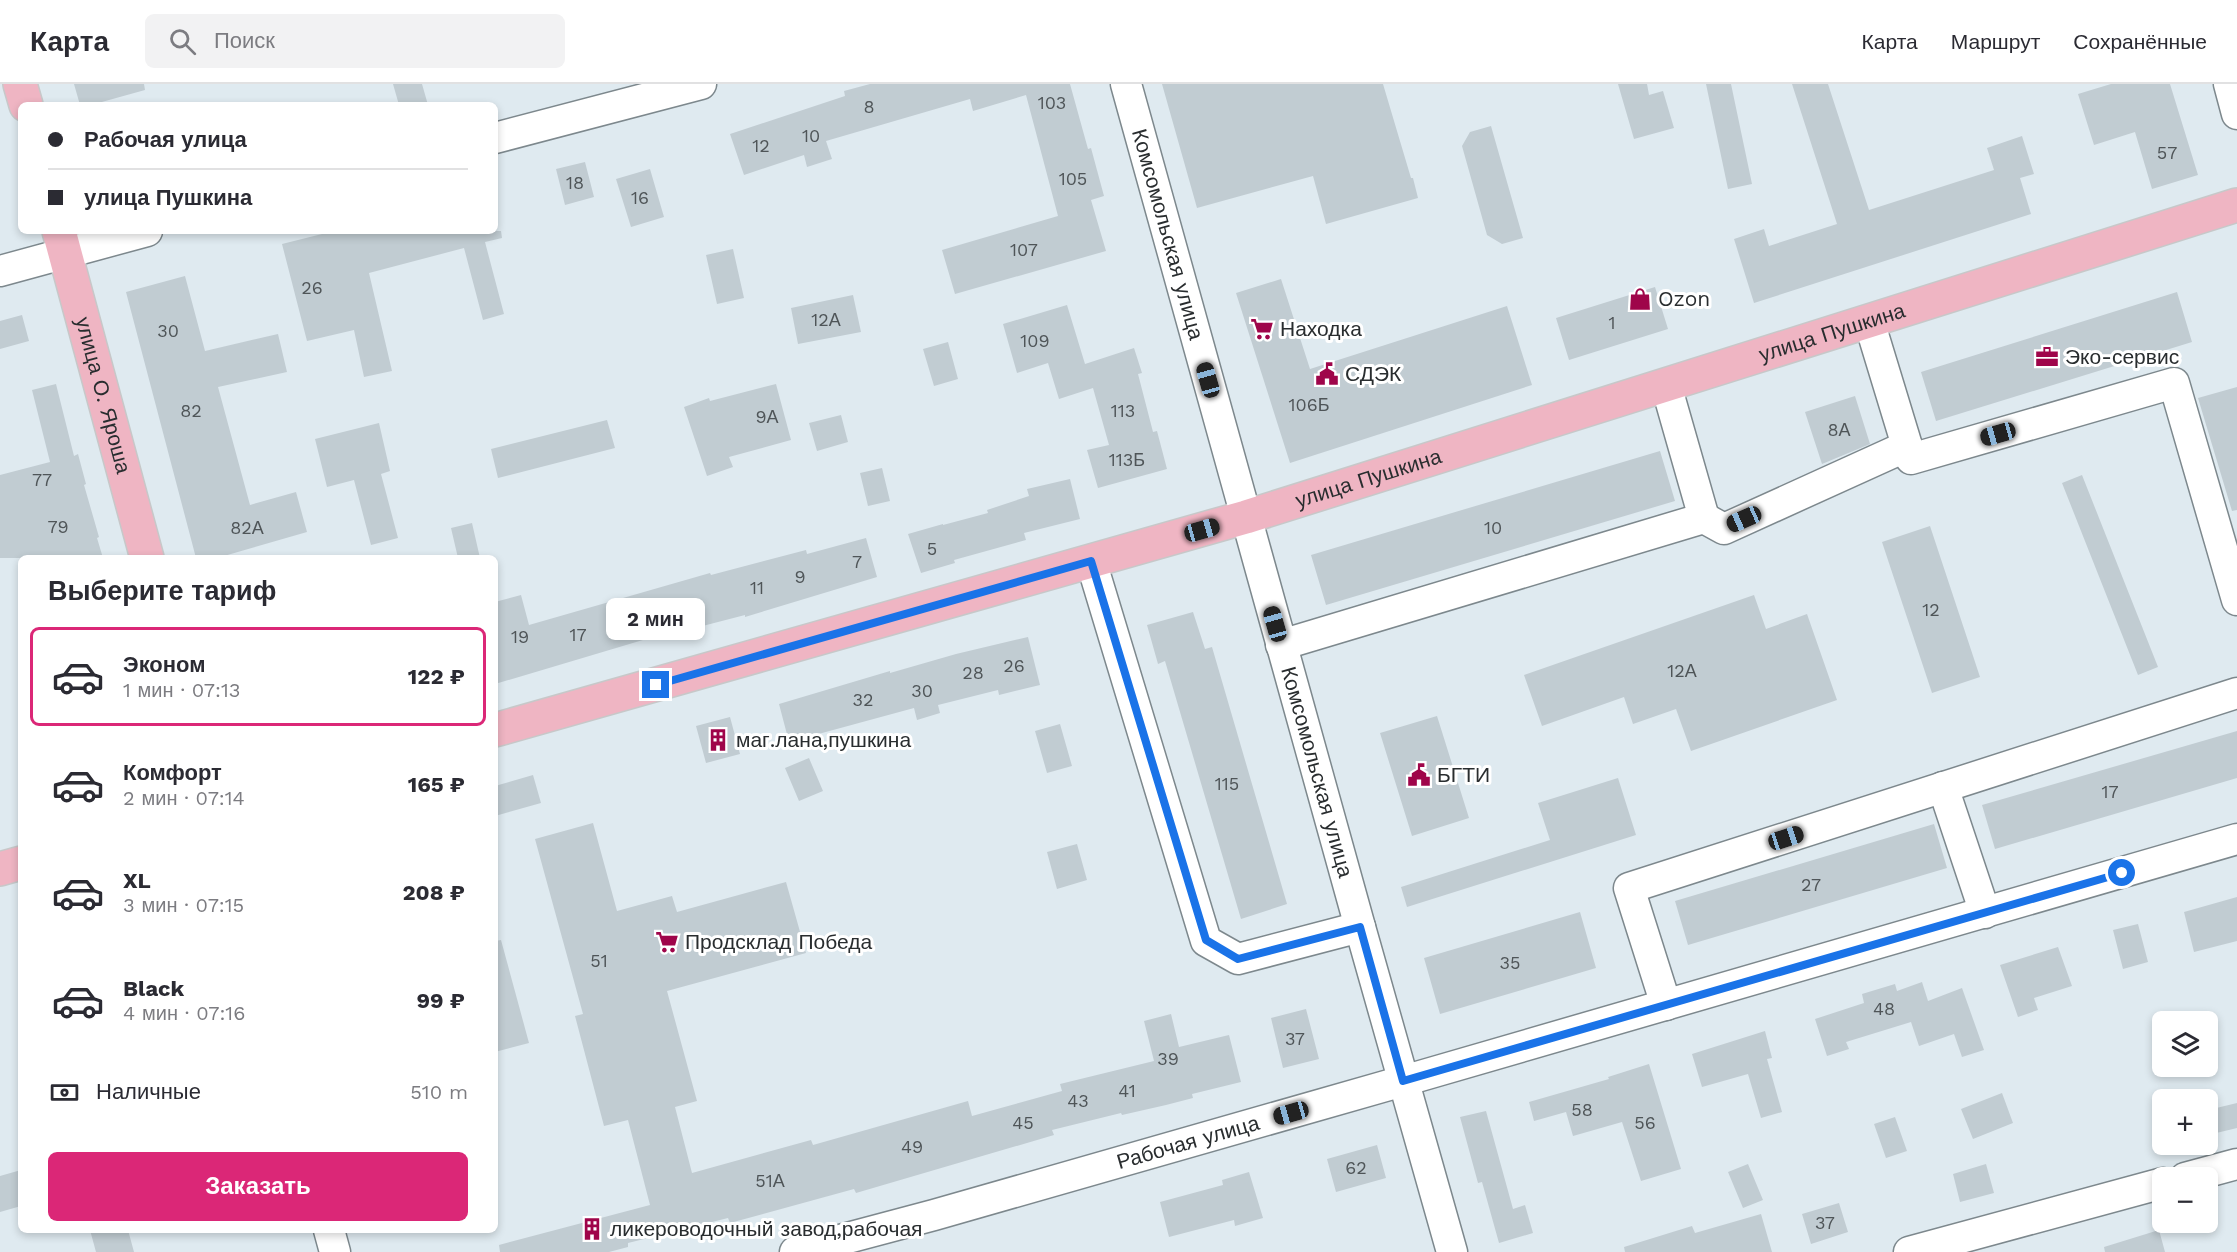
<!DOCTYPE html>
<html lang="ru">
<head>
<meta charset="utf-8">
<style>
  body { margin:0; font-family:"Work Sans",sans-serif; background:#f2f2f3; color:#2b2b33; height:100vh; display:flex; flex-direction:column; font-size:22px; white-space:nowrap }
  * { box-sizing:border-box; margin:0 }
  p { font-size:20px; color:#7c7c81 }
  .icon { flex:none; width:33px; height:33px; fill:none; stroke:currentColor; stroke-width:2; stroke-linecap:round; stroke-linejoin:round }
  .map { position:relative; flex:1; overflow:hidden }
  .details { position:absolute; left:18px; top:471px; width:480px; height:678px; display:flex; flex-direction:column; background:#fff; border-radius:9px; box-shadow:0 3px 9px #0003 }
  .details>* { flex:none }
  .top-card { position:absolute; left:18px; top:18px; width:480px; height:132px; border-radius:9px; box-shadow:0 3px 9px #0003; display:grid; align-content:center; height:132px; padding:0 30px; background:#fff }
  .fabs { position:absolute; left:2152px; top:927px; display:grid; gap:12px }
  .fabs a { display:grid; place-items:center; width:66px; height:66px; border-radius:9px; background:#fff; box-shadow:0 3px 9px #0003; font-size:30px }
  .end { position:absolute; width:27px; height:27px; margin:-14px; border:8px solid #1a73e8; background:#fff; box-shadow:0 0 0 3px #fff }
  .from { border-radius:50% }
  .bubble { position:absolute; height:42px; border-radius:9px; background:#fff; box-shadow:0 3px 9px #0003; font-size:20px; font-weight:700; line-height:42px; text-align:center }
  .car { position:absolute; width:18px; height:36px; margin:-18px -9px; border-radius:8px; box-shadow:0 0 4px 2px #0007; background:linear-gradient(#222 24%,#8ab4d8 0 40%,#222 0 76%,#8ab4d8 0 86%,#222 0) }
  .top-card b { display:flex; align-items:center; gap:21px; height:57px; font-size:22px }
  .top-card b+b { border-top:2px solid #e1e1e2 }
  .top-card i { width:15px; height:15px; background:#2b2b33 }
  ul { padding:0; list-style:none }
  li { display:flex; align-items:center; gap:18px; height:99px; margin:0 12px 9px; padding:0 18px; border:3px solid transparent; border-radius:9px }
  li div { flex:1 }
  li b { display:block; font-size:22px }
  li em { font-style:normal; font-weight:700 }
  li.on { border-color:#db2777 }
  li>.icon { width:54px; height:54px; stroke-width:1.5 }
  h2 { padding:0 30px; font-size:27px; line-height:72px }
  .pay { display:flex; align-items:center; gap:15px; height:66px; padding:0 30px; font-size:22px }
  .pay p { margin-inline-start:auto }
  .action { display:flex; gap:12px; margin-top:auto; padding:12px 30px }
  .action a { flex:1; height:69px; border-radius:9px; background:#db2777; color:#fff; font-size:24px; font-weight:700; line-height:69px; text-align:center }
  header { display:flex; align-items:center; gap:36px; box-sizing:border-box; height:84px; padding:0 30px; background:#fff; border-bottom:2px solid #e1e1e2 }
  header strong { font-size:28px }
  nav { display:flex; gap:33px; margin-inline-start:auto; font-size:21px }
  .search { width:420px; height:54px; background:#f2f2f3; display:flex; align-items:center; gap:15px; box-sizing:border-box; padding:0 21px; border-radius:9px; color:#7c7c81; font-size:22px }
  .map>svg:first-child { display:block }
</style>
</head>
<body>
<header>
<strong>Карта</strong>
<div class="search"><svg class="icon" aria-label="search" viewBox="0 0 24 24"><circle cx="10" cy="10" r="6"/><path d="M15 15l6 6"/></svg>Поиск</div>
<nav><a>Карта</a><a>Маршрут</a><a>Сохранённые</a></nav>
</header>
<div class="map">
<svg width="2237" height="1168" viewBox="0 0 2237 1168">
  <rect width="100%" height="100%" fill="#dfeaf0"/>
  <path fill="#c1ccd2" d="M 74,0 L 144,0 L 145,6 L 91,21 L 80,21 Z
    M 393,0 L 422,0 L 428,21 L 399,21 Z
    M 870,0 L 1070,0 L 1088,65 L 1091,64 L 1104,112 L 1091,116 L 1106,167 L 955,210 L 942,166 L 1058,132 L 1026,11 L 973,27 L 970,15 L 826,57 L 832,75 L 807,83 L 804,71 L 744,91 L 730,50 L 845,12 L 844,7 Z
    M 1162,0 L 1383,0 L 1411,94 L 1413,94 L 1418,114 L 1326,140 L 1313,92 L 1197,124 Z
    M 1618,0 L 1647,0 L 1649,11 L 1663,7 L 1674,44 L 1634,55 Z
    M 1706,0 L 1731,0 L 1752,100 L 1728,105 Z
    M 1792,0 L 1828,0 L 1869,126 L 1994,86 L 1987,64 L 2022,52 L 2034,90 L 2020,94 L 2031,130 L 1754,219 L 1734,155 L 1764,145 L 1769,162 L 1837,140 Z
    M 2111,0 L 2170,0 L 2198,91 L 2152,105 L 2135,48 L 2094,61 L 2078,10 Z
    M 1491,42 L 1523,154 L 1502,160 L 1487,151 L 1462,62 L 1470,48 Z
    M 585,78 L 594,113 L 565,121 L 556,85 Z
    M 650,85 L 664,133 L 631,143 L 616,95 Z
    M 334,147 L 501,147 L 502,154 L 485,158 L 504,230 L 483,236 L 464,164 L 369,189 L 392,287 L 364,293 L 354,246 L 307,257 L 282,160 Z
    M 733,165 L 744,214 L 717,220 L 706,171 Z
    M 185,192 L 205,267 L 278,250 L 287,288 L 218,303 L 250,421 L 296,408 L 307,448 L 217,474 L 196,474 L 126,208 Z
    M 1281,195 L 1310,285 L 1507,222 L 1532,301 L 1290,379 L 1236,209 Z
    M 1655,203 L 1668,245 L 1569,276 L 1556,234 Z
    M 2177,208 L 2192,258 L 1936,337 L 1921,288 Z
    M 853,211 L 861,248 L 798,260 L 791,224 Z
    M 1067,221 L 1085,280 L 1134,264 L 1142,289 L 1138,290 L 1153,348 L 1157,347 L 1167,385 L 1098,404 L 1087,366 L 1109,361 L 1093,304 L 1059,315 L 1048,279 L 1017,289 L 1003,240 Z
    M 22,231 L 29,257 L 0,265 L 0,237 Z
    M 948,258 L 958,295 L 934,302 L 923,265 Z
    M 56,300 L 74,372 L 78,370 L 86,400 L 84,401 L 99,453 L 97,454 L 103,474 L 0,474 L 0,391 L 50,378 L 32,306 Z
    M 776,300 L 791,356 L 729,373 L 733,383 L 707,392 L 684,323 L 709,314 L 710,317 Z
    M 2237,303 L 2237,426 L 2232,427 L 2198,314 Z
    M 1855,312 L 1870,360 L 1822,380 L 1805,328 Z
    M 841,331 L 848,358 L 817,367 L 809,339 Z
    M 607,336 L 615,364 L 498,394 L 491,365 Z
    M 379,339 L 390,387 L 381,390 L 398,454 L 371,461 L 354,396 L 327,403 L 315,355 Z
    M 1660,367 L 1675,417 L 1326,521 L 1311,471 Z
    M 882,384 L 890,417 L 868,422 L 860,389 Z
    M 2082,391 L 2158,583 L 2138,591 L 2062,399 Z
    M 1070,395 L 1080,435 L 1024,449 L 1026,456 L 954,476 L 955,479 L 921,489 L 908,450 L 943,440 L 943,441 L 988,429 L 987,426 L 1029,412 L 1027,405 Z
    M 472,439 L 480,474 L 458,474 L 451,444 Z
    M 1930,442 L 1980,593 L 1932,609 L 1882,458 Z
    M 866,454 L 877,493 L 745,533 L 745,531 L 664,552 L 663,550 L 495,600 L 495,518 L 521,511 L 529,541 L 710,489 L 711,491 L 806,466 L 807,470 Z
    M 1754,511 L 1766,545 L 1807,530 L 1837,616 L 1691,667 L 1676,625 L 1633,640 L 1624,613 L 1542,642 L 1524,591 Z
    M 1193,528 L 1205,565 L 1212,563 L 1287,820 L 1241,835 L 1165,577 L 1158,580 L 1147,541 Z
    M 1028,553 L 1040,601 L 999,611 L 998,606 L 938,621 L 940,629 L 917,636 L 914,624 L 789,658 L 779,620 L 890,587 L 890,589 L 956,570 Z
    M 1437,632 L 1469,734 L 1412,752 L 1380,649 Z
    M 730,633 L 740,670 L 706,679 L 696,642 Z
    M 1060,640 L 1072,682 L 1047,689 L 1035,647 Z
    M 2237,647 L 2237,694 L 1995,765 L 1982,721 Z
    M 809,674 L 823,707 L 799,717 L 785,684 Z
    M 533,691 L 541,719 L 495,732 L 495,702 Z
    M 1618,694 L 1636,751 L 1407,823 L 1401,803 L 1550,756 L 1538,719 Z
    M 593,739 L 617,827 L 672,812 L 677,828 L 786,798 L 806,869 L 667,907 L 697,1017 L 675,1023 L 692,1089 L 811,1056 L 813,1061 L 968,1017 L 972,1032 L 1062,1007 L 1060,1000 L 1154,977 L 1144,937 L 1171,930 L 1179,963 L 1229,951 L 1241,998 L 1192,1010 L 1193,1014 L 1166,1021 L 1122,1031 L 1121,1029 L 1052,1046 L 1054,1051 L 856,1109 L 854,1105 L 730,1139 L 728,1134 L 628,1159 L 628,1163 L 609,1168 L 500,1168 L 499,1161 L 650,1121 L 628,1036 L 604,1042 L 575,932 L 583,930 L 535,755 Z
    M 1934,740 L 1947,784 L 1688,861 L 1675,817 Z
    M 1077,760 L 1087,796 L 1057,805 L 1047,768 Z
    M 2237,813 L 2237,857 L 2194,868 L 2184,828 Z
    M 1580,828 L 1596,884 L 1440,930 L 1424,874 Z
    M 2138,840 L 2148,878 L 2123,885 L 2113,846 Z
    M 501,856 L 529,959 L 495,968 L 495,857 Z
    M 2058,863 L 2072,902 L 2034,914 L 2038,926 L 2018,933 L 2000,881 Z
    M 1922,898 L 1928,917 L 1962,904 L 1984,966 L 1962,973 L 1954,950 L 1919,962 L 1911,938 L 1846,958 L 1849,965 L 1827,972 L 1815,935 L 1864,919 L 1862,910 L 1895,900 L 1897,907 Z
    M 1306,925 L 1319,975 L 1283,984 L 1271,934 Z
    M 1765,947 L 1772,974 L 1767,975 L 1782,1028 L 1761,1034 L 1748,990 L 1702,1003 L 1692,970 Z
    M 1649,980 L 1681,1085 L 1641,1097 L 1622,1038 L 1573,1052 L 1566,1028 L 1534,1037 L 1529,1018 L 1609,995 L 1608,993 Z
    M 2002,1009 L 2013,1039 L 1973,1055 L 1961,1025 Z
    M 2237,1019 L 2237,1044 L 2208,1051 L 2208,1026 Z
    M 1486,1027 L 1513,1125 L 1525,1121 L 1533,1149 L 1499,1159 L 1482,1098 L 1478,1099 L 1460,1033 Z
    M 1895,1033 L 1907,1067 L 1886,1074 L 1874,1040 Z
    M 1377,1061 L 1386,1094 L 1336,1108 L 1327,1075 Z
    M 1748,1080 L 1763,1116 L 1743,1124 L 1728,1088 Z
    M 1986,1080 L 1994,1109 L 1960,1118 L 1953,1090 Z
    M 21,1086 L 21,1122 L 0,1128 L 0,1092 Z
    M 1249,1088 L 1263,1134 L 1235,1142 L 1234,1136 L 1169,1153 L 1160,1118 L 1223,1101 L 1222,1096 Z
    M 1839,1119 L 1848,1148 L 1811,1160 L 1802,1130 Z
    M 1761,1130 L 1772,1168 L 1625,1168 L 1624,1163 L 1692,1142 L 1695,1149 Z
    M 90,1146 L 128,1146 L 134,1168 L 96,1168 Z
    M 2159,1146 L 2165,1168 L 2105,1168 L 2104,1163 Z"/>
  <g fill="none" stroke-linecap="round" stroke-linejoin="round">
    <g stroke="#7d888d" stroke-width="33">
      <g id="minor">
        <path id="s1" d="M 1126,0 L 1360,843 L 1452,1168"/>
        <path d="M 2229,0 L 2237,30"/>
        <path d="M 495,54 L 701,0"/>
        <path d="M 0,187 L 147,147"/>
        <path d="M 1869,237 L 1911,375 L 2174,299 L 2237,516"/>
        <path d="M 1704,434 L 1724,445 L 1907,362"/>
        <path d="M 1091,477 L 1206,857 L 1238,875 L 1360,843"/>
        <path d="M 1281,561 L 1704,434 L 1666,301"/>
        <path d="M 1943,703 L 1985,829"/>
        <path d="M 1666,921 L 1629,804 L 2237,609"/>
        <path d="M 2185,1094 L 2237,1080"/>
        <path d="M 329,1146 L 335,1168"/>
        <path id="s2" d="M 795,1168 L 934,1131 L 1403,997 L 2237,755"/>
        <path d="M 1909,1168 L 2163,1099"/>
      </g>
    </g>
    <g stroke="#c7c8c9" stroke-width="36">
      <g id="major">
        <path d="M 20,0 L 26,21"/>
        <path id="s3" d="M 59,147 L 147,474"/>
        <path id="s4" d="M 495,646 L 1246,433 L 2237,121"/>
        <path d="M 0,785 L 21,779"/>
      </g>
    </g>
    <use href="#minor" stroke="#fff" stroke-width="30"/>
    <use href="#major" stroke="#efb5c3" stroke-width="33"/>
  </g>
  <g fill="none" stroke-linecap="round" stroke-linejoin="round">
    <path stroke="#1a73e8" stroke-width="8" d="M 656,601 L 1091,477 L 1206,856 L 1238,875 L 1360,843 L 1403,997 L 2122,789"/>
  </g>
  <defs>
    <g id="shop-bare" transform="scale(1.8)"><path d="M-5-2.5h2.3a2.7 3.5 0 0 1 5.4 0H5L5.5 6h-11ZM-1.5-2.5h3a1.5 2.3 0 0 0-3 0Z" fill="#9f054a" stroke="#fff" stroke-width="2.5" paint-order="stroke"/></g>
    <g id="supermarket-bare" transform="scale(1.8)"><path d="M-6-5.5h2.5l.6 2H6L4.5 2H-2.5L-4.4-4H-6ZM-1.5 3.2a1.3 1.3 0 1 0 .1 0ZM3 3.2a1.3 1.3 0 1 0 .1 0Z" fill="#9f054a" stroke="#fff" stroke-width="2.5" paint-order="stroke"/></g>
    <g id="office-bare" transform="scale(1.8)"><path d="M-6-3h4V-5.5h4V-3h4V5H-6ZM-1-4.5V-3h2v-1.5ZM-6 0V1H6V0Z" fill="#9f054a" stroke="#fff" stroke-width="2.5" paint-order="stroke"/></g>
    <g id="civic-bare" transform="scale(1.8)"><path d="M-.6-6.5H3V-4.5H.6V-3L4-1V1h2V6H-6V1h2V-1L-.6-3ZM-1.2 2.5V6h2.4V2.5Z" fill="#9f054a" stroke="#fff" stroke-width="2.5" paint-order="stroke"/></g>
    <g id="building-bare" transform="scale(1.8)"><path d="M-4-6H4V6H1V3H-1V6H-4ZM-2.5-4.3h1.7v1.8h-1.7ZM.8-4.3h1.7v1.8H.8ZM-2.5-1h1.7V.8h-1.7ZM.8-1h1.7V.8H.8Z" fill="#9f054a" stroke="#fff" stroke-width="2.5" paint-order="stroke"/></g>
  </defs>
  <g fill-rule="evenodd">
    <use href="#shop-bare" x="1640" y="215"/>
    <use href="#supermarket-bare" x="1262" y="245"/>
    <use href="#office-bare" x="2047" y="273"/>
    <use href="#civic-bare" x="1327" y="290"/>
    <use href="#building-bare" x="718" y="656"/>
    <use href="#civic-bare" x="1419" y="691"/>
    <use href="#supermarket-bare" x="667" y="858"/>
    <use href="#building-bare" x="592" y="1145"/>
  </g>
  <g text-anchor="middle" stroke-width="6" stroke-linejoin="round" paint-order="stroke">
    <g font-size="18" fill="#4f5558">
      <text x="1052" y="25">103</text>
      <text x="869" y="29">8</text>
      <text x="811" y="58">10</text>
      <text x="761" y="68">12</text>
      <text x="2167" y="75">57</text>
      <text x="1073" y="101">105</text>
      <text x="575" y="105">18</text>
      <text x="640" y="120">16</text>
      <text x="1024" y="172">107</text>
      <text x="312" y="210">26</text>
      <text x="826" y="242">12А</text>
      <text x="1612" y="245">1</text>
      <text x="168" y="253">30</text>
      <text x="1035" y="263">109</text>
      <text x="1309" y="327">106Б</text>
      <text x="191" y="333">82</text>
      <text x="1123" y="333">113</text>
      <text x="767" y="339">9А</text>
      <text x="1839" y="352">8А</text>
      <text x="1127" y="382">113Б</text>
      <text x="42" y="402">77</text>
      <text x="58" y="449">79</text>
      <text x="247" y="450">82А</text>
      <text x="1493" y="450">10</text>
      <text x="932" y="471">5</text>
      <text x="857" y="484">7</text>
      <text x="800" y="499">9</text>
      <text x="757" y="510">11</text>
      <text x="1931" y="532">12</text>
      <text x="578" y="557">17</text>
      <text x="520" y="559">19</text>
      <text x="1014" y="588">26</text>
      <text x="1682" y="593">12А</text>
      <text x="973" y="595">28</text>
      <text x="922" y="613">30</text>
      <text x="863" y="622">32</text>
      <text x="1227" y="706">115</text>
      <text x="2110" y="714">17</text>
      <text x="1811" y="807">27</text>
      <text x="599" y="883">51</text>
      <text x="1510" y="885">35</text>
      <text x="1884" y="931">48</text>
      <text x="1295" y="961">37</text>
      <text x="1168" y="981">39</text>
      <text x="1127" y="1013">41</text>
      <text x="1078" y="1023">43</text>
      <text x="1582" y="1032">58</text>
      <text x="1023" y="1045">45</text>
      <text x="1645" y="1045">56</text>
      <text x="912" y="1069">49</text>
      <text x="1356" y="1090">62</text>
      <text x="770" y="1103">51А</text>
      <text x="1825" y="1145">37</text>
    </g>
    <g font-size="21" fill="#292d2f" stroke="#fff">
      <text dy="7" stroke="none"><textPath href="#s1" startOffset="156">Комсомольская улица</textPath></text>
      <text dy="7" stroke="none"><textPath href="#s4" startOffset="1395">улица Пушкина</textPath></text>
      <text dy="7" stroke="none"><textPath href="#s3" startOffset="170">улица О. Яроша</textPath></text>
      <text dy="7" stroke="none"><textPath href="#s4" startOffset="909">улица Пушкина</textPath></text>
      <text dy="7" stroke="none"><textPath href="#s1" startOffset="714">Комсомольская улица</textPath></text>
      <text dy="7" stroke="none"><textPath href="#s2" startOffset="408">Рабочая улица</textPath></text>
    </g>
    <g font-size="21" fill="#292d2f" stroke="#fff" text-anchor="start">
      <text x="1658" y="222">Ozon</text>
      <text x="1280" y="252">Находка</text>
      <text x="2065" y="280">Эко-сервис</text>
      <text x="1345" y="297">СДЭК</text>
      <text x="736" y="663">маг.лана,пушкина</text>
      <text x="1437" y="698">БГТИ</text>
      <text x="685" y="865">Продсклад Победа</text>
      <text x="610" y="1152">ликероводочный завод,рабочая</text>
    </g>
  </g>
</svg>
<div class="fabs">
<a><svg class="icon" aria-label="layers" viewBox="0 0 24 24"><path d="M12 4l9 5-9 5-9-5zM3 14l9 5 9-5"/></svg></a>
<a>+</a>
<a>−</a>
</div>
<i class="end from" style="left:2122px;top:789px"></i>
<i class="end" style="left:656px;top:601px"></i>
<div class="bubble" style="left:606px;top:514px;width:99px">2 мин</div>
<i class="car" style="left:1208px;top:296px;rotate:344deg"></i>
<i class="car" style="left:1998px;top:350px;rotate:254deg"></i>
<i class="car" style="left:1744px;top:435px;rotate:246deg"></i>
<i class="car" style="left:1202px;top:446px;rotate:74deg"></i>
<i class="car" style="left:1275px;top:540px;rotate:344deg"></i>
<i class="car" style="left:1786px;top:754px;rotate:72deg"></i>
<i class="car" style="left:1291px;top:1029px;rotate:254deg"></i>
<div class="top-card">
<b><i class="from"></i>Рабочая улица</b>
<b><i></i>улица Пушкина</b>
</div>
<section class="details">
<h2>Выберите тариф</h2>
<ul>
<li class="on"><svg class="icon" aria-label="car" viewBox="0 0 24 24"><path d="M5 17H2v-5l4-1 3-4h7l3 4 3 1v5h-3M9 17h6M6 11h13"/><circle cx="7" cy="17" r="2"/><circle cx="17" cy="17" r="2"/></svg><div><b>Эконом</b><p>1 мин · 07:13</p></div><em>122 ₽</em></li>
<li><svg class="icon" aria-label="car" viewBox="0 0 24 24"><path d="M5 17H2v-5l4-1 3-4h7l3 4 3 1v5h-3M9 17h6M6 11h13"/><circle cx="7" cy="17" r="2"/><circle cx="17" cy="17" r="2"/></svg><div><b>Комфорт</b><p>2 мин · 07:14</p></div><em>165 ₽</em></li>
<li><svg class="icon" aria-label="car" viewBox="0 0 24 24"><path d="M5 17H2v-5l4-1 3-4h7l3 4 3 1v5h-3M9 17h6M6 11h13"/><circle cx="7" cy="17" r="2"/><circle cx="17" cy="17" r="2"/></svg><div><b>XL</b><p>3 мин · 07:15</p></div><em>208 ₽</em></li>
<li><svg class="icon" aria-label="car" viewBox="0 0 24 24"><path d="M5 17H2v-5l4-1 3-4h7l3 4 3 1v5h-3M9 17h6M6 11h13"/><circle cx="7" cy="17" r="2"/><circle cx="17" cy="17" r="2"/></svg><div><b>Black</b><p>4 мин · 07:16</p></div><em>99 ₽</em></li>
</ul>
<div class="pay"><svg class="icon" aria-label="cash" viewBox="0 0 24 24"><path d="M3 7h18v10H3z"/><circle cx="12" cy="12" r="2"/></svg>Наличные<p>510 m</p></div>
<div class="action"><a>Заказать</a></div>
</section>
</div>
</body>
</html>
